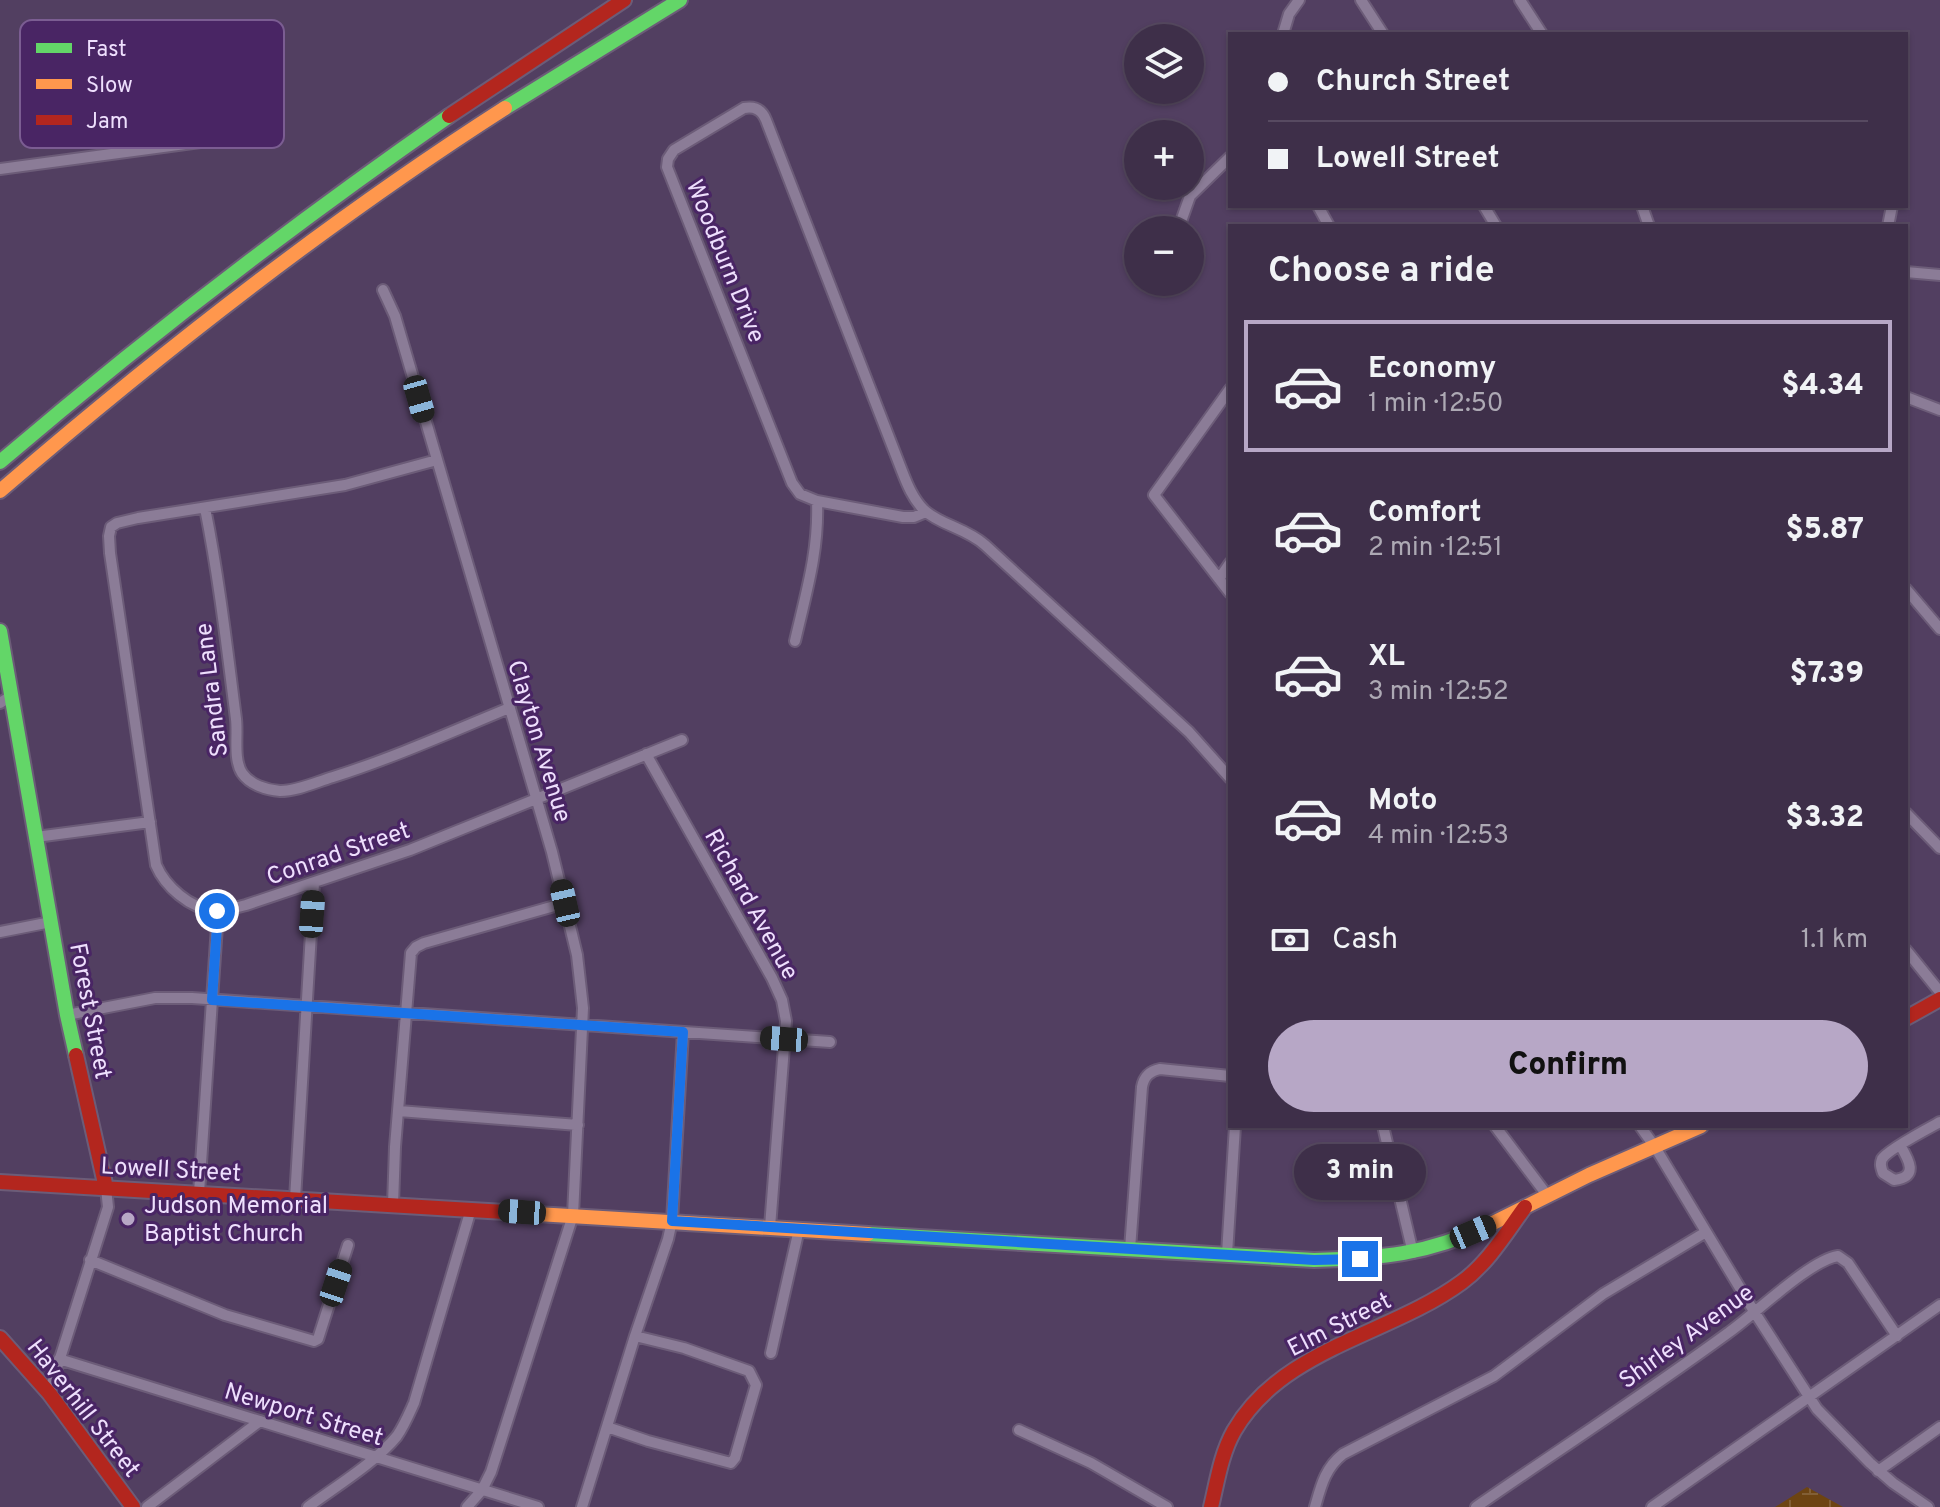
<!DOCTYPE html>
<html lang="en">
<head>
<meta charset="utf-8">
<style>
  body { margin:0; font-family:Overpass,sans-serif; background:#453750; color:#f1f3f6; height:100vh; display:flex; flex-direction:column; font-size:30px; white-space:nowrap }
  * { box-sizing:border-box; margin:0 }
  p { font-size:26px; color:#ada9b4 }
  .icon { flex:none; width:44px; height:44px; fill:none; stroke:currentColor; stroke-width:2; stroke-linecap:round; stroke-linejoin:round }
  .map { position:relative; flex:1; overflow:hidden }
  .panel { position:absolute; left:1228px; top:224px; width:680px; height:904px; display:flex; flex-direction:column; background:#3e2f49; border-radius:0px; box-shadow:0 2px 6px #0004,0 0 0 2px #574a61 }
  .panel>* { flex:none }
  .hud { position:absolute; left:1228px; top:32px; width:680px; height:176px; border-radius:0px; box-shadow:0 2px 6px #0004,0 0 0 2px #574a61; display:grid; align-content:center; height:176px; padding:0 40px; background:#3e2f49 }
  .controls { position:absolute; left:1124px; top:24px; display:grid; gap:16px }
  .controls a { display:grid; place-items:center; width:80px; height:80px; border-radius:50%; background:#3e2f49; box-shadow:0 2px 6px #0004,0 0 0 2px #574a61; font-size:40px }
  .end { position:absolute; width:36px; height:36px; margin:-18px; border:10px solid #1a73e8; background:#fff; box-shadow:0 0 0 4px #fff }
  .from { border-radius:50% }
  .bubble { position:absolute; height:56px; border-radius:28px; background:#3e2f49; box-shadow:0 2px 6px #0004,0 0 0 2px #574a61; font-size:26px; font-weight:800; line-height:56px; text-align:center }
  .car { position:absolute; width:24px; height:48px; margin:-24px -12px; border-radius:10px; box-shadow:0 0 6px 2px #0007; background:linear-gradient(#222 24%,#8ab4d8 0 40%,#222 0 76%,#8ab4d8 0 86%,#222 0) }
  .hud b { display:flex; align-items:center; gap:28px; height:76px; font-size:30px }
  .hud b+b { border-top:2px solid #574a61 }
  .hud i { width:20px; height:20px; background:#f1f3f6 }
  ul { padding:0; list-style:none }
  li { display:flex; align-items:center; gap:24px; height:132px; margin:0 16px 12px; padding:0 24px; border:4px solid transparent; border-radius:0px }
  li div { flex:1 }
  li b { display:block; font-size:30px }
  li em { font-style:normal; font-weight:800 }
  li.selected { border-color:#b7a7c6 }
  li>.icon { width:72px; height:72px; stroke-width:1.5 }
  h2 { padding:0 40px; font-size:36px; line-height:96px }
  .pay { display:flex; align-items:center; gap:20px; height:88px; padding:0 40px; font-size:30px }
  .pay p { margin-inline-start:auto }
  .cta { display:flex; gap:16px; margin-top:auto; padding:16px 40px }
  .cta a { flex:1; height:92px; border-radius:48px; background:#b7a7c6; color:#111; font-size:32px; font-weight:800; line-height:92px; text-align:center }
  .map>svg:first-child { display:block }
</style>
</head>
<body>
<div class="map">
<svg width="1940" height="1507" viewBox="0 0 1940 1507">
  <defs>
    <pattern id="wetland-marsh" width="20" height="14" patternUnits="userSpaceOnUse" patternTransform="scale(2)"><rect width="20" height="14" fill="#6d4412"/><path d="M1 5h8M5 5V1M11 12h8M15 12V8" fill="none" stroke="#825f35"/></pattern>
  </defs>
  <rect width="100%" height="100%" fill="#523f61"/>
  <path fill="url(#wetland-marsh)" d="M 1807,1487 L 1843,1507 L 1775,1507 Z"/>
  <g fill="none" stroke-linecap="round" stroke-linejoin="round">
    <g stroke="#6c5c78" stroke-width="14">
      <path id="street" d="M 1361,0 L 1383,34
        M 1520,0 L 1542,34
        M 1283,34 L 1289,14 L 1299,0
        M 0,169 L 215,140
        M 1318,206 L 1329,226
        M 1484,206 L 1496,226
        M 1642,206 L 1649,226
        M 1888,226 L 1892,206
        M 1178,230 L 1190,196 L 1230,157
        M 1906,272 L 1940,275
        M 383,290 L 395,316 L 552,852 L 577,955 L 583,1008 L 573,1215 L 491,1472 L 482,1490 L 467,1507
        M 1230,389 L 1154,495 L 1230,593
        M 1906,397 L 1940,410
        M 437,460 L 345,485 L 138,518 L 117,523 L 111,527 L 109,536 L 110,553 L 156,865 C 165,886 190,909 214,910 C 225,911 235,908 246,905 L 410,850 L 682,740
        M 205,508 C 219,578 227,648 236,719 C 238,735 233,759 242,773 C 250,785 267,790 280,791 C 298,791 316,782 333,777 C 393,758 451,732 509,708
        M 926,512 L 914,517 L 903,517 L 817,501 L 800,494 L 792,483 L 667,167 L 668,159 L 674,150 L 744,108 C 755,106 762,110 766,120 L 902,471 C 907,484 913,499 924,510 C 940,525 966,528 985,545 L 1189,732 L 1230,778
        M 1219,579 L 1230,563
        M 1906,589 L 1940,629
        M 795,641 C 806,593 819,551 817,501
        M 0,703 L 11,696
        M 646,754 L 772,978 L 782,1000 L 786,1021 L 770,1227
        M 1906,813 L 1940,848
        M 36,837 L 150,822
        M 0,932 L 51,922
        M 1906,950 L 1940,992
        M 67,1015 L 155,998 L 192,998 L 830,1042
        M 399,1111 L 578,1125
        M 1383,1126 L 1413,1253
        M 1495,1126 L 1547,1195
        M 1640,1126 L 1655,1147 L 1755,1313 L 1817,1409 L 1870,1463 L 1893,1483 L 1928,1507
        M 1900,1145 C 1909,1160 1919,1177 1894,1180 L 1883,1173 C 1881,1167 1880,1164 1882,1159 C 1887,1150 1929,1128 1940,1122
        M 199,1193 L 218,911
        M 295,1199 L 314,883
        M 393,1205 L 395,1147 L 411,953 L 416,947 L 424,943 L 565,903
        M 1130,1249 L 1142,1087 C 1144,1076 1150,1071 1160,1069 L 1230,1076
        M 1227,1254 L 1235,1126
        M 90,1260 L 225,1315 L 314,1341 L 318,1339 L 348,1245
        M 771,1353 L 799,1229
        M 59,1359 L 538,1507
        M 49,1393 L 108,1207 L 106,1188
        M 607,1427 L 648,1441 L 731,1463 L 735,1458 L 756,1385 L 749,1371 L 684,1348 L 635,1336
        M 1019,1430 L 1091,1463 L 1167,1507
        M 1878,1471 L 1940,1427
        M 147,1507 L 260,1421
        M 308,1507 C 335,1487 376,1462 397,1436 C 404,1426 409,1414 414,1403 L 471,1209
        M 582,1507 L 635,1336 L 668,1239 L 672,1221 L 683,1032
        M 1315,1507 C 1321,1486 1325,1468 1343,1454 L 1494,1376 L 1603,1294 L 1706,1232
        M 1476,1507 C 1560,1449 1646,1393 1728,1333 C 1754,1315 1810,1260 1838,1256 L 1848,1263 L 1897,1336
        M 1652,1507 L 1940,1305"/>
    </g>
    <g stroke="#6c5c78" stroke-width="18">
      <path id="fast" d="M 505,108 L 680,0
        M 0,462 C 144,339 294,224 449,116
        M 0,631 L 67,1015 L 76,1055
        M 868,1234 L 1314,1260 C 1381,1258 1426,1255 1487,1226"/>
    </g>
    <g stroke="#6c5c78" stroke-width="18">
      <path id="slow" d="M 0,491 C 160,353 327,222 505,108
        M 505,1212 L 868,1234
        M 1487,1226 L 1589,1175 L 1701,1126"/>
    </g>
    <g stroke="#6c5c78" stroke-width="18">
      <path id="jam" d="M 449,116 L 624,0
        M 1906,1018 L 1940,999
        M 76,1055 L 106,1188
        M 0,1182 L 505,1212
        M 0,1338 L 49,1393 L 133,1507
        M 1211,1507 C 1217,1482 1221,1454 1234,1431 C 1282,1348 1390,1335 1462,1282 C 1488,1263 1506,1233 1525,1207"/>
    </g>
    <use href="#street" stroke="#8b7c97" stroke-width="10"/>
    <use href="#fast" stroke="#63d668" stroke-width="14"/>
    <use href="#slow" stroke="#ff974d" stroke-width="14"/>
    <use href="#jam" stroke="#b3261e" stroke-width="14"/>
  </g>
  <g fill="none" stroke-linecap="round" stroke-linejoin="round">
    <path stroke="#1a73e8" stroke-width="10" d="M 217,911 L 218,911 L 212,1000 L 683,1032 L 672,1221 L 1314,1260 L 1360,1259"/>
  </g>
  <circle fill="#b7a7c6" stroke="#492564" stroke-width="3" cx="128" cy="1219" r="8"/>
  <g text-anchor="middle" stroke-width="6" stroke-linejoin="round" paint-order="stroke">
    <g font-size="24" fill="#eedffd" stroke="#492564">
      <text transform="translate(726 261) rotate(68)" y="8">Woodburn Drive</text>
      <text transform="translate(211 690) rotate(-97)" y="8">Sandra Lane</text>
      <text transform="translate(540 741) rotate(73)" y="8">Clayton Avenue</text>
      <text transform="translate(338 853) rotate(-19)" y="8">Conrad Street</text>
      <text transform="translate(752 904) rotate(61)" y="8">Richard Avenue</text>
      <text transform="translate(91 1011) rotate(79)" y="8">Forest Street</text>
      <text transform="translate(171 1169) rotate(3)" y="8">Lowell Street</text>
      <text transform="translate(1339 1324) rotate(-27)" y="8">Elm Street</text>
      <text transform="translate(1686 1336) rotate(-36)" y="8">Shirley Avenue</text>
      <text transform="translate(84 1408) rotate(52)" y="8">Haverhill Street</text>
      <text transform="translate(304 1414) rotate(17)" y="8">Newport Street</text>
    </g>
    <g font-size="24" fill="#eedffd" stroke="#492564" text-anchor="start">
      <text x="144" y="1213">Judson Memorial<tspan x="144" dy="28">Baptist Church</tspan></text>
    </g>
  </g>
  <rect x="20" y="20" width="264" height="128" rx="12" fill="#492564" stroke="#7b5d92" stroke-width="2"/>
  <rect x="36" y="43" width="36" height="10" fill="#63d668"/>
  <rect x="36" y="79" width="36" height="10" fill="#ff974d"/>
  <rect x="36" y="115" width="36" height="10" fill="#b3261e"/>
  <g font-size="22" fill="#eedffd">
    <text x="86" y="56">Fast</text>
    <text x="86" y="92">Slow</text>
    <text x="86" y="128">Jam</text>
  </g>
</svg>
<div class="controls">
<a><svg class="icon" aria-label="layers" viewBox="0 0 24 24"><path d="M12 4l9 5-9 5-9-5zM3 14l9 5 9-5"/></svg></a>
<a>+</a>
<a>−</a>
</div>
<i class="end from" style="left:217px;top:911px"></i>
<i class="end" style="left:1360px;top:1259px"></i>
<div class="bubble" style="left:1294px;top:1144px;width:132px">3 min</div>
<i class="car" style="left:419px;top:399px;rotate:164deg"></i>
<i class="car" style="left:565px;top:903px;rotate:347deg"></i>
<i class="car" style="left:312px;top:914px;rotate:4deg"></i>
<i class="car" style="left:784px;top:1039px;rotate:274deg"></i>
<i class="car" style="left:522px;top:1212px;rotate:274deg"></i>
<i class="car" style="left:1473px;top:1232px;rotate:67deg"></i>
<i class="car" style="left:336px;top:1283px;rotate:18deg"></i>
<div class="hud">
<b><i class="from"></i>Church Street</b>
<b><i></i>Lowell Street</b>
</div>
<section class="panel">
<h2>Choose a ride</h2>
<ul>
<li class="selected"><svg class="icon" aria-label="car" viewBox="0 0 24 24"><path d="M5 17H2v-5l4-1 3-4h7l3 4 3 1v5h-3M9 17h6M6 11h13"/><circle cx="7" cy="17" r="2"/><circle cx="17" cy="17" r="2"/></svg><div><b>Economy</b><p>1 min · 12:50</p></div><em>$4.34</em></li>
<li><svg class="icon" aria-label="car" viewBox="0 0 24 24"><path d="M5 17H2v-5l4-1 3-4h7l3 4 3 1v5h-3M9 17h6M6 11h13"/><circle cx="7" cy="17" r="2"/><circle cx="17" cy="17" r="2"/></svg><div><b>Comfort</b><p>2 min · 12:51</p></div><em>$5.87</em></li>
<li><svg class="icon" aria-label="car" viewBox="0 0 24 24"><path d="M5 17H2v-5l4-1 3-4h7l3 4 3 1v5h-3M9 17h6M6 11h13"/><circle cx="7" cy="17" r="2"/><circle cx="17" cy="17" r="2"/></svg><div><b>XL</b><p>3 min · 12:52</p></div><em>$7.39</em></li>
<li><svg class="icon" aria-label="car" viewBox="0 0 24 24"><path d="M5 17H2v-5l4-1 3-4h7l3 4 3 1v5h-3M9 17h6M6 11h13"/><circle cx="7" cy="17" r="2"/><circle cx="17" cy="17" r="2"/></svg><div><b>Moto</b><p>4 min · 12:53</p></div><em>$3.32</em></li>
</ul>
<div class="pay"><svg class="icon" aria-label="cash" viewBox="0 0 24 24"><path d="M3 7h18v10H3z"/><circle cx="12" cy="12" r="2"/></svg>Cash<p>1.1 km</p></div>
<div class="cta"><a>Confirm</a></div>
</section>
</div>
</body>
</html>
